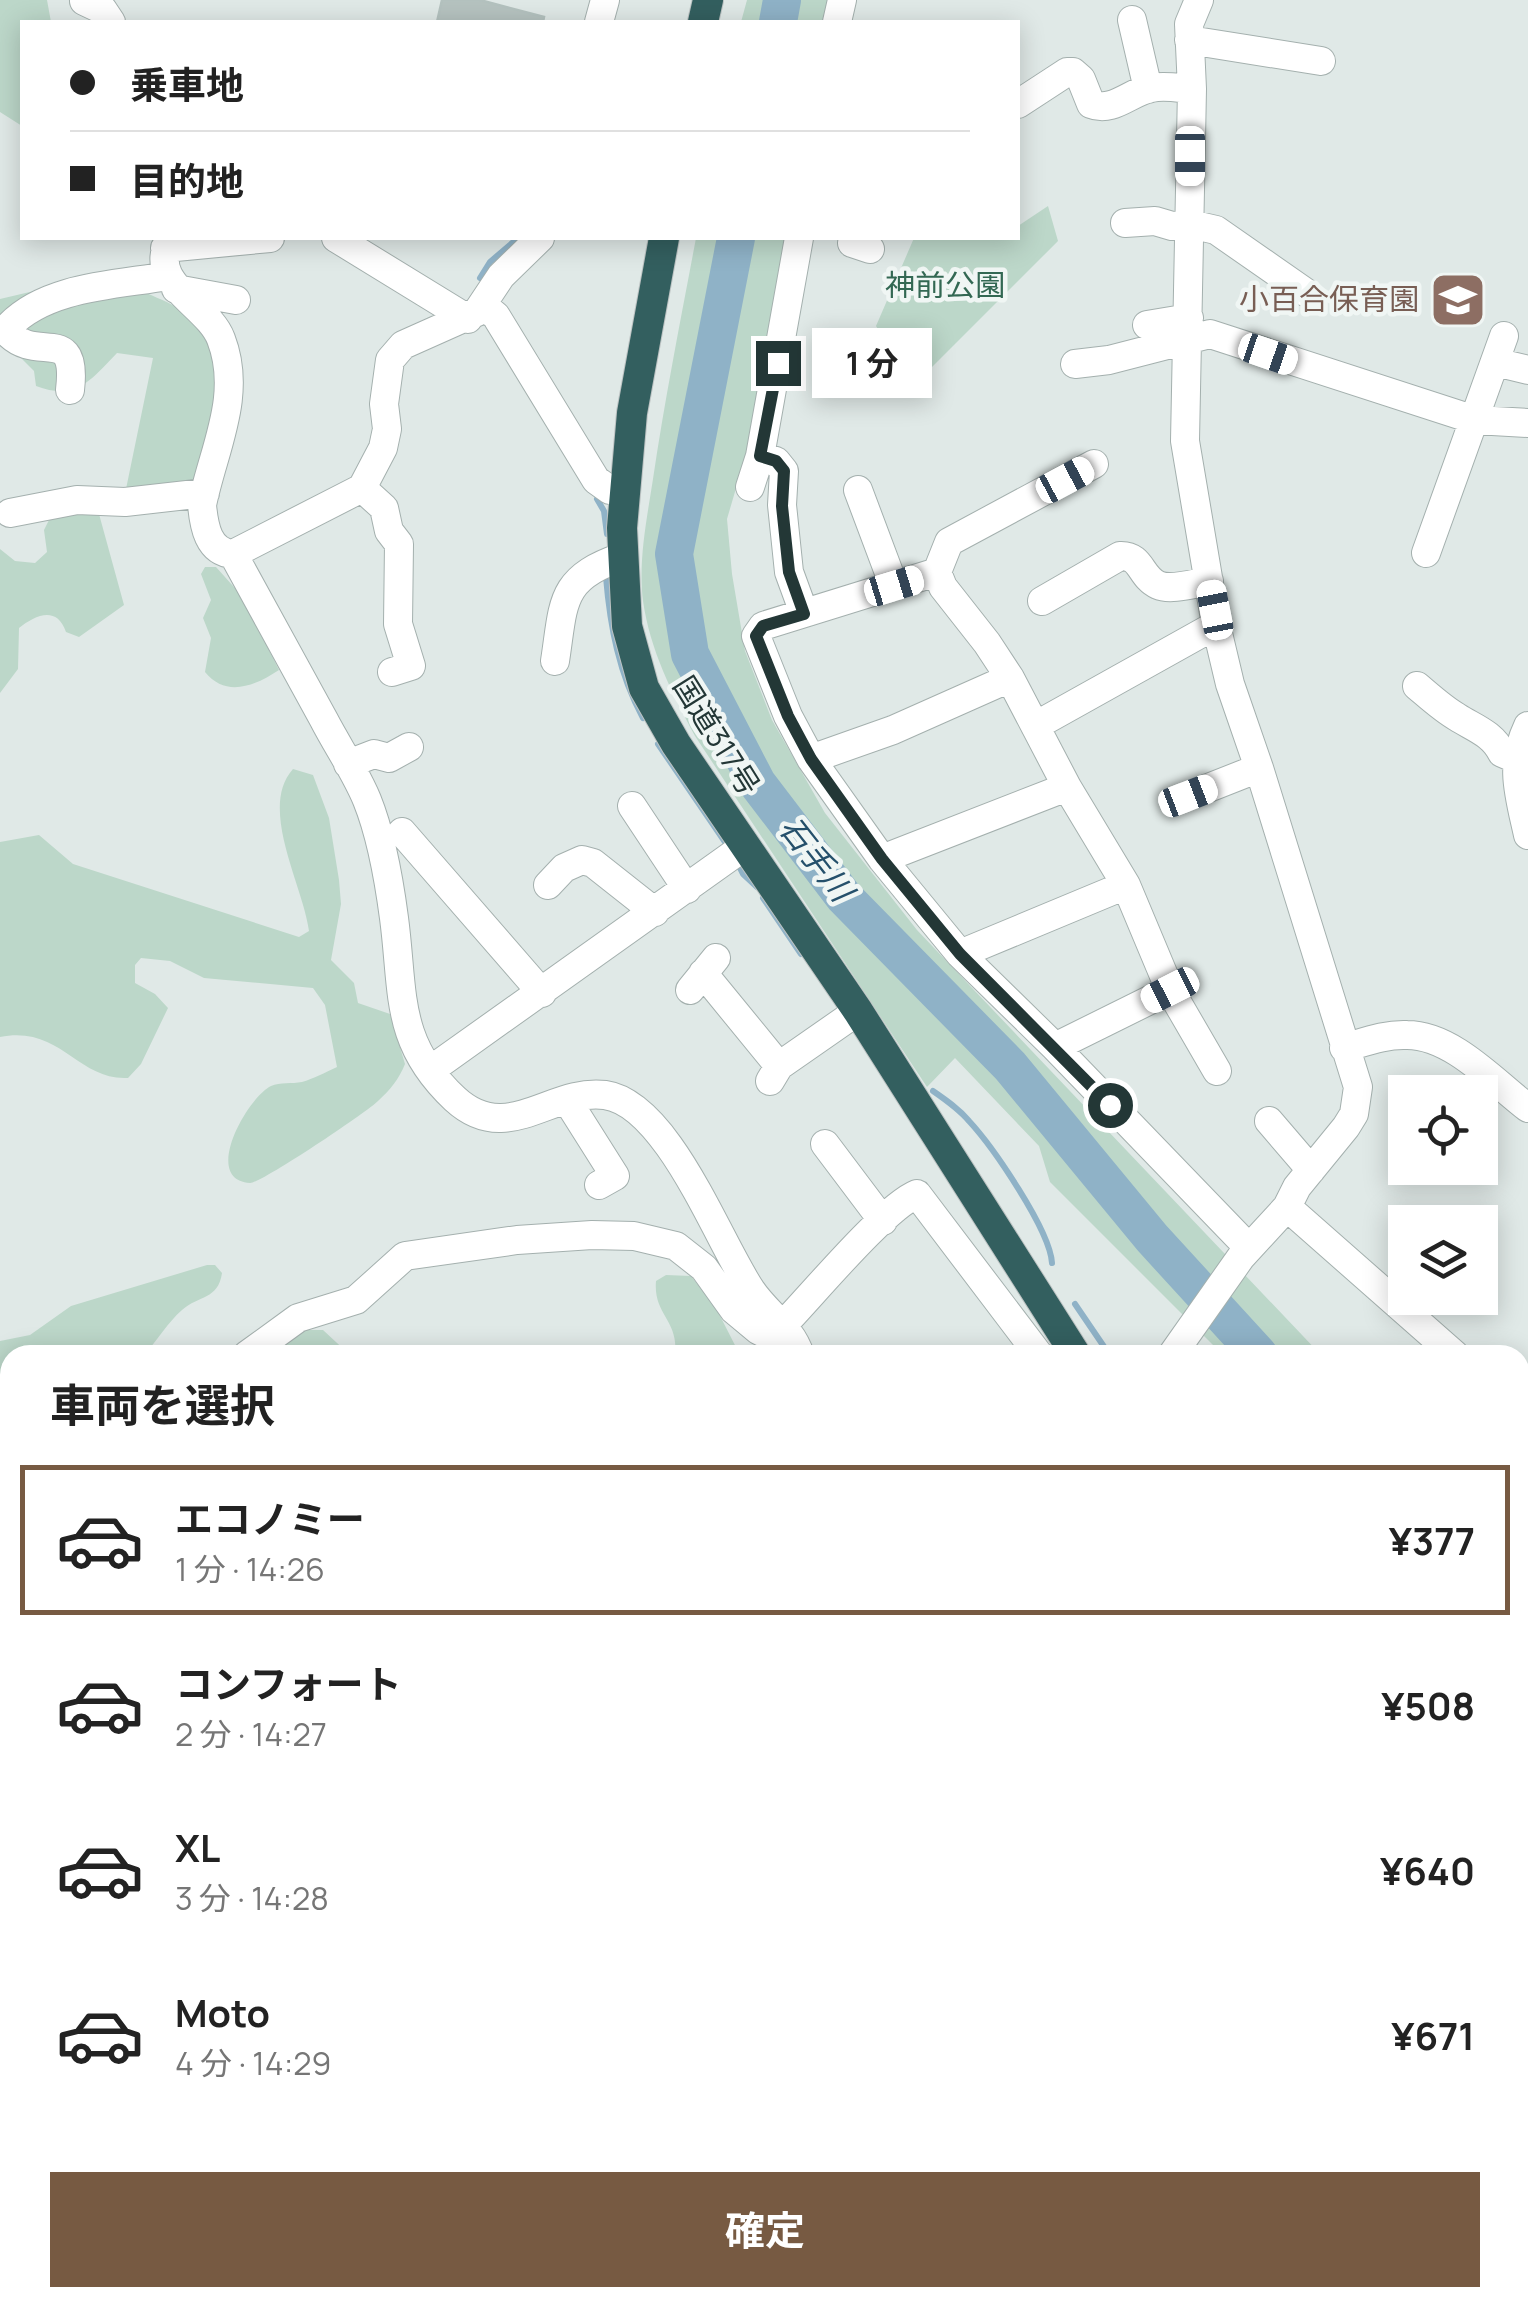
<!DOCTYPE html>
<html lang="ja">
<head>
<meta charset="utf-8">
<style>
  body { margin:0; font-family:Manrope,"Noto Sans JP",sans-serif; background:#f2f2f2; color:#222; height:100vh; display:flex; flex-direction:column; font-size:38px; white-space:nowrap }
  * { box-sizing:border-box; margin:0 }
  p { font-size:32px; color:#767676 }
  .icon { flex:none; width:55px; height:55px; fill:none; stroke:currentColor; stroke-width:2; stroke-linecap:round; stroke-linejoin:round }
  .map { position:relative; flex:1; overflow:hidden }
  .side { position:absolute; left:0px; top:1345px; width:1530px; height:962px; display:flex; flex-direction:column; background:#fff; border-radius:30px 30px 0 0; box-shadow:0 5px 25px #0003 }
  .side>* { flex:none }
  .guide { position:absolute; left:20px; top:20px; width:1000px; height:220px; border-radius:0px; box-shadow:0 5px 25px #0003; display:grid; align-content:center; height:220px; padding:0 50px; background:#fff }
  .buttons { position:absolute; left:1388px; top:1075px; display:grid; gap:20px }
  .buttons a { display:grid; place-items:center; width:110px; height:110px; border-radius:0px; background:#fff; box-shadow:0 5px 25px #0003; font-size:50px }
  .end { position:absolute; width:45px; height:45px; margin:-22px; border:12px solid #233736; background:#fff; box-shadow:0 0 0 5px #fff }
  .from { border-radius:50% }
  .bubble { position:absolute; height:70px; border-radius:0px; background:#fff; box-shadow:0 5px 25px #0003; font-size:32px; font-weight:700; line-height:70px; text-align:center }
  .car { position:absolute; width:30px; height:60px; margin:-30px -15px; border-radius:12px; box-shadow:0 0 8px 2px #0007; background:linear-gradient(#fff 24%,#345 0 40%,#fff 0 76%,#345 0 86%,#fff 0) }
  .guide b { display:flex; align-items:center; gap:35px; height:95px; font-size:38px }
  .guide b+b { border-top:2px solid #e0e0e0 }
  .guide i { width:25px; height:25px; background:#222 }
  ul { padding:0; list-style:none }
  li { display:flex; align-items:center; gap:30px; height:150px; margin:0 20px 15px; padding:0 30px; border:5px solid transparent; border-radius:0px }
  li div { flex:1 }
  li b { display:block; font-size:38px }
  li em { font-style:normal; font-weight:700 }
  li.selected { border-color:#775a42 }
  li>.icon { width:90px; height:90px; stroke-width:1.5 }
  h2 { padding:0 50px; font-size:45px; line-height:120px }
  .primary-button { display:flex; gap:20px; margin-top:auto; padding:20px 50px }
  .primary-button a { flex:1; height:115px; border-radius:0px; background:#775a42; color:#fff; font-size:40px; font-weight:700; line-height:115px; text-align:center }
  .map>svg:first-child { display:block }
</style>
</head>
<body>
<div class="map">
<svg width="1528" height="2306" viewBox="0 0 1528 2306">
  <rect width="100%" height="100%" fill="#e0e9e7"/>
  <path fill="#bcd7c9" d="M 0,0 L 47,0 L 51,22 L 22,22 L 22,126 L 0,112 Z
    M 747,0 L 830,0 L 824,22 L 741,22 Z
    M 1048,206 L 1058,241 L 912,387 L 876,326 L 914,238 L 1018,238 L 1018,226 Z
    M 696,238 L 785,238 L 754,427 L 727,519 L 732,574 L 745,651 L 772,720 L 825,813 L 917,930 L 1321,1355 L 1223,1355 L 1050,1182 L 1039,1146 L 955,1058 L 927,1087 L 695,736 C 672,693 650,650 643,601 C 638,561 647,518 653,479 C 665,398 681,318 696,238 Z
    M 136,288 C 149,295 165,300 178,308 C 245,355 214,420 196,484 L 126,489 L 153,358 L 117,353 C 90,381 76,401 36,386 L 34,371 L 0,337 L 0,299 L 34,291 Z
    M 55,508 L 99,514 L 124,605 L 79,637 L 66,632 C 57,605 35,615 19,628 L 18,669 L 0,693 L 0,549 L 15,561 L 35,563 L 47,552 L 44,530 Z
    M 205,567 L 216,567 L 242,596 L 279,670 C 255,686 226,698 205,672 L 211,638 L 203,618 L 211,600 L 201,574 Z
    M 293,769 L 313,775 L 329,818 L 339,880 L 341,904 L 331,960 L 354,983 L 358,1003 L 390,1014 L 405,1064 C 399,1079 390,1090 378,1101 C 367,1112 260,1184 250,1183 C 201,1180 247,1098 271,1086 C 280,1082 292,1084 302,1082 C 313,1079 326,1072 337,1067 L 325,1005 L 313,988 L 204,978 L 170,961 L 141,958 L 135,965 L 135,983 L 155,994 L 168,1008 L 141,1064 L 128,1078 C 78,1081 61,1025 0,1037 L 0,842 L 39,835 L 73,864 L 299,937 L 309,931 C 303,885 258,808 293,769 Z
    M 207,1265 L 215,1265 L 222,1273 C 218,1300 199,1295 182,1310 C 168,1322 157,1341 144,1355 L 10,1355 L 10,1420 L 0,1423 L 0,1341 L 30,1335 L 71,1306 Z
    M 666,1275 L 691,1276 L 716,1308 L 740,1355 L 675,1355 C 679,1320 653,1315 656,1281 Z
    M 304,1330 L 323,1330 L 350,1355 L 267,1355 Z
    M 1520,1524 L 1528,1529 L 1528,1628 L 1520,1621 Z
    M 0,1691 L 10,1713 L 10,2293 L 0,2286 Z
    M 14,2298 L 376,2298 L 381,2306 L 18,2306 Z"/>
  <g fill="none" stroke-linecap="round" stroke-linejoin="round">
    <path stroke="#8fb2c7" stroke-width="6" d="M 480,278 L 490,262 L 518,238
      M 597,499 L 604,511 L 607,534
      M 606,577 C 610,626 619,674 643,718
      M 658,744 L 725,842
      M 737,862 L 743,874 L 757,887
      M 763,898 L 801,954
      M 933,1091 C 946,1100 959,1109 969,1121 C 993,1147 1050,1230 1052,1263
      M 1075,1304 L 1109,1354"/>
    <path stroke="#8fb2c7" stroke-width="38" d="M 778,22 L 782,0
      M 736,238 L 674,554 L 690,654 L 757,783 L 844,897 L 1010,1066 L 1152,1238 L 1259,1355
      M 1520,1599 L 1528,1606"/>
  </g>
  <path fill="#b6c3c0" stroke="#b4c2bf" stroke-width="2.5" d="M 442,0 L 480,0 L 544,17 L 543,22 L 437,22 Z"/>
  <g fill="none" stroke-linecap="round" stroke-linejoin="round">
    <g stroke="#a4b0ae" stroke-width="30">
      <path id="minor" d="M 84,1 L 103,10 L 111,22
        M 1132,20 L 1148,89
        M 599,22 L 605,0
        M 837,22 L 842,0
        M 1189,40 L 1321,61
        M 1018,104 L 1067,72 L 1073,72 L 1081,79 L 1091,104 C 1113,113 1130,92 1151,88 C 1164,85 1178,88 1192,89
        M 1125,223 L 1155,221 L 1172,226 L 1190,224 L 1216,230 L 1305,292
        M 171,238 C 144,283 208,304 221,339 C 243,396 213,450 202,505 C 204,526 208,552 233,554 C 263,609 294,665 324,720 C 338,747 356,773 367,800 C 382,837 389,880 394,918 C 404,993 394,1042 455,1099 C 507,1147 551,1088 605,1095 C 668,1104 718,1241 751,1290 C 767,1314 791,1327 800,1355
        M 336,238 L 468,319
        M 854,238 L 852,243 L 870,249
        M 165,248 L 270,238
        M 176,289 L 236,300
        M 483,305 L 496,316 L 596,480 L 610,490 L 625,491
        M 1147,325 L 1189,318
        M 1495,362 L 1528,370
        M 1075,364 L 1109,360 L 1210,334 L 1475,420 L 1528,423
        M 70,390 C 78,323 38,364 8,333 L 9,326 C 47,286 117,285 168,276
        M 760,456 L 776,461 L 784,471 L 782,505 L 789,572 L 804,613
        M 1094,464 L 949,542 L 937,572 L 943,587 L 987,643 L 1010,678 L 1067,787 L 1126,885 L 1170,990 L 1217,1071
        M 750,487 L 760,456 L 799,238
        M 362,488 L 384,508 L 389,531 L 399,544 L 398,624 L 411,666 L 392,672
        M 858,490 L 894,586
        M 10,513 L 77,500 L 125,502 L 205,493
        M 1426,553 L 1504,336
        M 233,554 L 362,488 L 383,448 L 387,429 L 384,404 L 390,360 L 403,345 L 477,312 L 501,276 L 540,238
        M 937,572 L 763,626 L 756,636 L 788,716 L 811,759 L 882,859 L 960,954 L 1055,1047 L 1249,1248
        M 1042,601 L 1120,556 C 1142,555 1140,577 1158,585 C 1171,591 1195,583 1209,581
        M 555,661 C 564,603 559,578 622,557
        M 1417,686 C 1430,697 1443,709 1457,717 C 1474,728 1492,733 1502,753 L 1516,759
        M 1035,726 L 1216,625
        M 1528,726 C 1509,766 1519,794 1528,835
        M 811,759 L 893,730 L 1010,678
        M 348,764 L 374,754 L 389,758 L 409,747
        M 1188,796 L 1259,768
        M 632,806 L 687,889
        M 402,832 L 542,993
        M 882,859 L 1067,787
        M 548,885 L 564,868 L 582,860 L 593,863 L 655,912
        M 960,954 L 1126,885
        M 703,973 L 779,1066
        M 690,990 L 716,958
        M 1055,1047 L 1170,990
        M 1344,1048 C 1365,1042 1385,1034 1407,1035 C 1452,1035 1494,1082 1528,1108
        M 432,1069 L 745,846
        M 770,1081 L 779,1066 L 858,1011
        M 567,1100 L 615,1176 L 599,1185
        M 1269,1121 L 1311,1170
        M 825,1144 L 883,1221
        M 1287,1207 L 1455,1355
        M 784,1324 C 813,1294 885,1207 917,1194 L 1039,1355
        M 247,1355 L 298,1318 L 356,1300 L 405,1256 L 517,1240 L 592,1235 L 634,1236 L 676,1246 L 704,1268 L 734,1310 L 758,1330 L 792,1347
        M 1172,1355 L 1241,1257 L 1287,1207 L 1297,1187 L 1346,1127 L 1354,1114 L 1358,1087 L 1259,768 L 1230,684 L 1216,625 L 1185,441 L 1192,89 L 1189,24 L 1199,0
        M 1520,1413 L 1528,1420
        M 0,1557 L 10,1546
        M 1520,1681 L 1528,1686
        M 0,1741 L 10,1728
        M 1520,1866 L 1528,1864
        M 1104,2298 L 1106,2306
        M 1161,2298 L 1163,2306"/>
    </g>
    <g stroke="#bdc3c3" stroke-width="32">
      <path id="highway" d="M 703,22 L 708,0
        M 664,238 L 632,413 L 622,528 L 627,626 L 644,688 L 676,744 L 858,1011 L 1076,1355
        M 1426,2298 L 1426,2306"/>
    </g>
    <use href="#minor" stroke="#fff" stroke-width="28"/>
    <use href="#highway" stroke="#335f5f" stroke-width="30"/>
  </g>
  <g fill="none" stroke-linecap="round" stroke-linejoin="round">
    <path stroke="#233736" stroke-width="12" d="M 778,363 L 760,456 L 776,461 L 784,471 L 782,506 L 789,572 L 804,614 L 763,626 L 756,636 L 788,716 L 811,759 L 882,859 L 960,954 L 1110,1105"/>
  </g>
  <defs>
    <g id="school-square" transform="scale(2.875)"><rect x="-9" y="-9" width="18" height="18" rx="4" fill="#8d6e63" stroke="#f0f6f4"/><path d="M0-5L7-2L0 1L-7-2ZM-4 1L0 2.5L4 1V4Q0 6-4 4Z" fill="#fff"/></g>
  </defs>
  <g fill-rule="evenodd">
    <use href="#school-square" x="1458" y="300"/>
  </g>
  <g text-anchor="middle" stroke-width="9" stroke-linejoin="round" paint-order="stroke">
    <g font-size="30" fill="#336853" stroke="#f0f6f4">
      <text x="945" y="296">神前公園</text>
    </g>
    <g font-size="30" fill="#785e54" stroke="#f0f6f4" text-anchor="end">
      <text x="1419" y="310">小百合保育園</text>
    </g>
    <g font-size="30" fill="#233736" stroke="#f0f6f4">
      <text transform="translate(716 736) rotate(58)" y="10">国道317号</text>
    </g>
    <g font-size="32" font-style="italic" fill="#25506b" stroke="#f0f6f4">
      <text transform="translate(816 859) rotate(52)" y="11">石手川</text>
    </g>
  </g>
</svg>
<div class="buttons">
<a><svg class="icon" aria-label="locate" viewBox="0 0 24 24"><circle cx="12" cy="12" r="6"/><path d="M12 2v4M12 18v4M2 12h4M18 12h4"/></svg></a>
<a><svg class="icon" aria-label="layers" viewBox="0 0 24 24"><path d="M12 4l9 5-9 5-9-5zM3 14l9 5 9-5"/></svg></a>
</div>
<i class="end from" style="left:1110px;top:1105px"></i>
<i class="end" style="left:778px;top:363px"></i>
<div class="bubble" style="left:812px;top:328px;width:120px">1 分</div>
<i class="car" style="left:1190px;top:156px;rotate:180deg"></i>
<i class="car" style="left:1268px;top:354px;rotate:109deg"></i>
<i class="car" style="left:1065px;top:480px;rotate:62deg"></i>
<i class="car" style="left:894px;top:586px;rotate:73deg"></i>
<i class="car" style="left:1215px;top:610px;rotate:349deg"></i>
<i class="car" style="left:1188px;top:796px;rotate:69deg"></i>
<i class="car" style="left:1170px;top:990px;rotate:243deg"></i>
<div class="guide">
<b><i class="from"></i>乗車地</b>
<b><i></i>目的地</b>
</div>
<section class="side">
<h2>車両を選択</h2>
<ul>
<li class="selected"><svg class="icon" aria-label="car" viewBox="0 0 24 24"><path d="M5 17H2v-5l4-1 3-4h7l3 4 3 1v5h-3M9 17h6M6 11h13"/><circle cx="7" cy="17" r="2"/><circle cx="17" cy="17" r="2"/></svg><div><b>エコノミー</b><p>1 分 · 14:26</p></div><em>¥377</em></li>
<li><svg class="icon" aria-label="car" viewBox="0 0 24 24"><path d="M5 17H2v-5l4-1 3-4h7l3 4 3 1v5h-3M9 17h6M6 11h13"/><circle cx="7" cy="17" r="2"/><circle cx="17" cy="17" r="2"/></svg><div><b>コンフォート</b><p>2 分 · 14:27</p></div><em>¥508</em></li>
<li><svg class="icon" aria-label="car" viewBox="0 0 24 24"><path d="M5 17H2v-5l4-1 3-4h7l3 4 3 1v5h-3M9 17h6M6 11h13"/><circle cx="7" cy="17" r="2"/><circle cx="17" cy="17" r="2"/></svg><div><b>XL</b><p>3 分 · 14:28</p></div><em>¥640</em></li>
<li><svg class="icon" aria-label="car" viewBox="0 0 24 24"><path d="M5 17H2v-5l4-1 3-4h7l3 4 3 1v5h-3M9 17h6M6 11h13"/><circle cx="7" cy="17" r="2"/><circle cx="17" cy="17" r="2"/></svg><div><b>Moto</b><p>4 分 · 14:29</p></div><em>¥671</em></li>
</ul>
<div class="primary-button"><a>確定</a></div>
</section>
</div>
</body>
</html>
